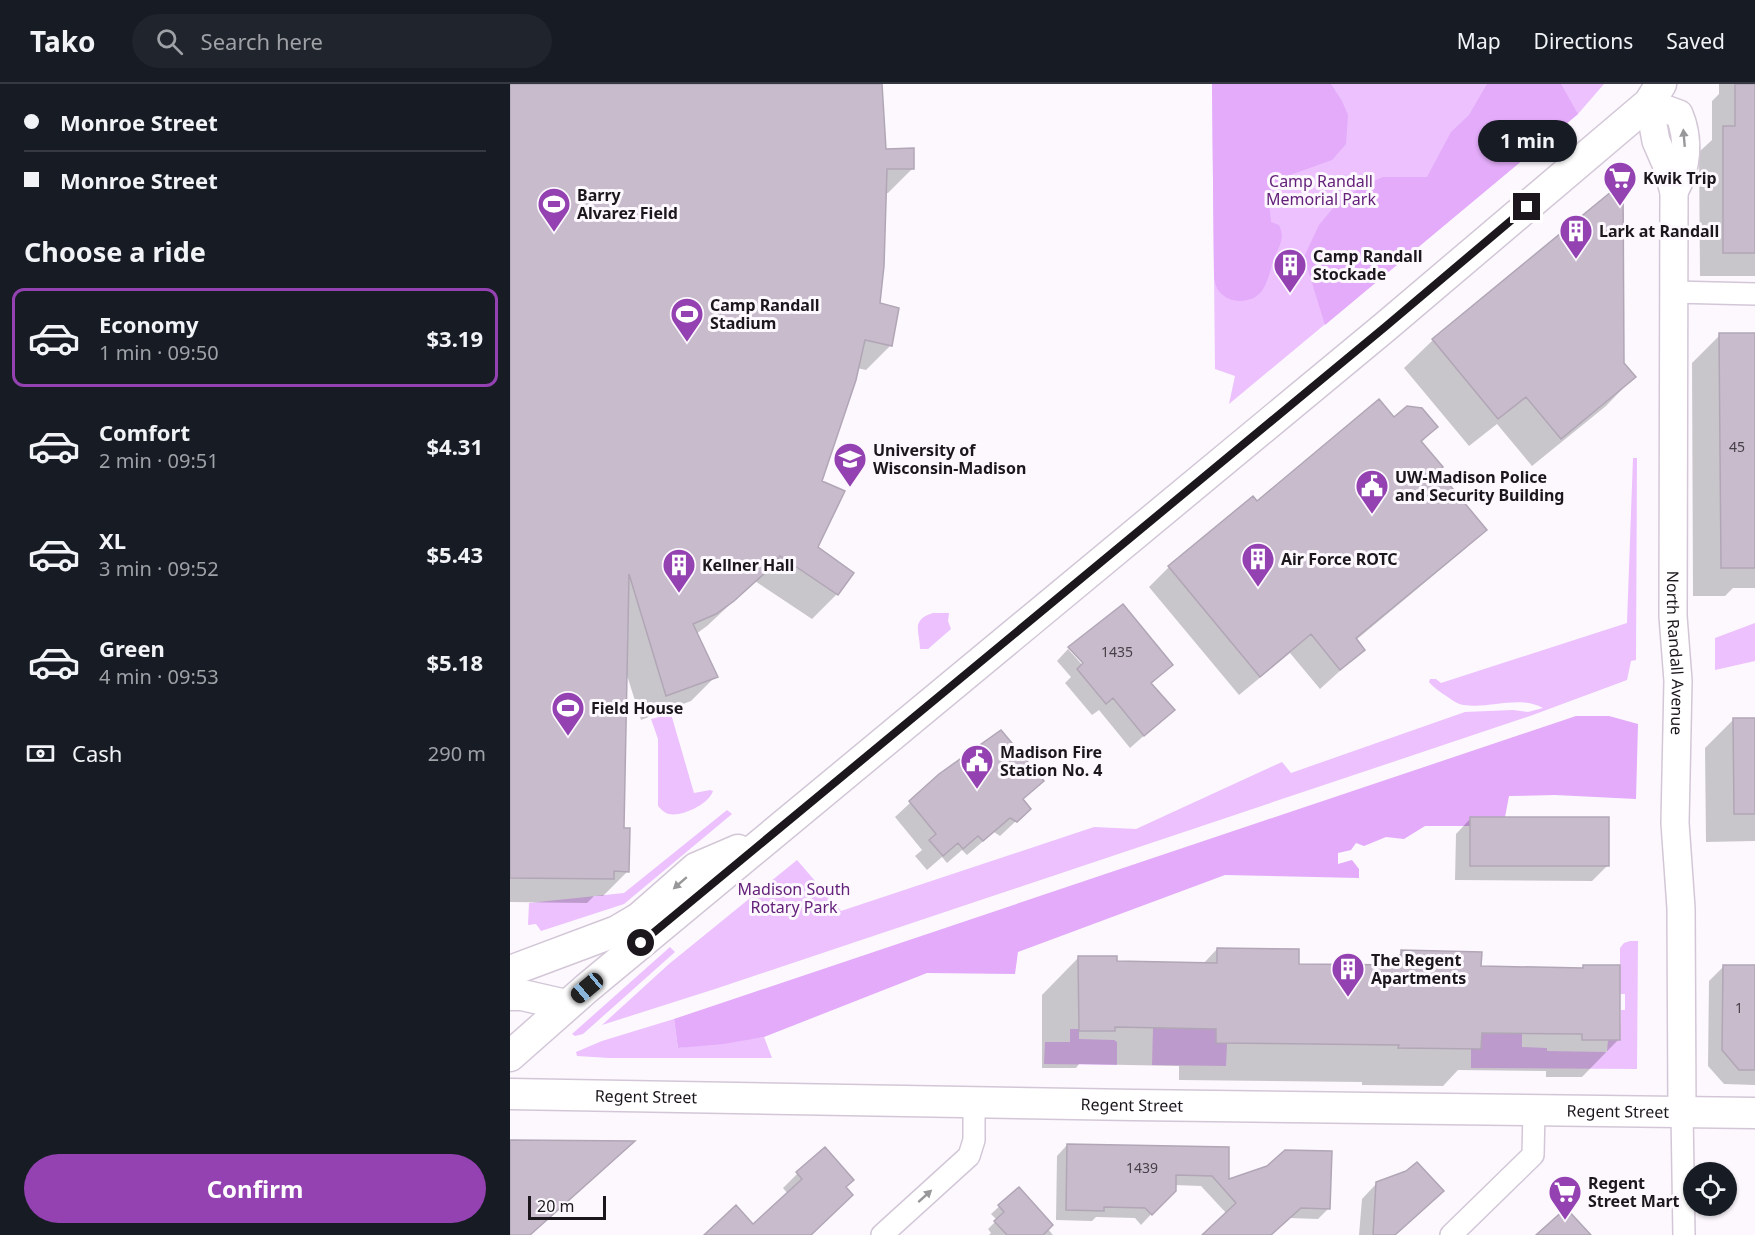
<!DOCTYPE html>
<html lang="en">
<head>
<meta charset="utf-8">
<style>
  body { margin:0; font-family:"Noto Sans",sans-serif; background:#20242c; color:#f1f3f6; height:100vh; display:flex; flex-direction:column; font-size:22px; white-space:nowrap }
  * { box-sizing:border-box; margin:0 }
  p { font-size:20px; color:#9ea1a6 }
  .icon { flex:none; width:33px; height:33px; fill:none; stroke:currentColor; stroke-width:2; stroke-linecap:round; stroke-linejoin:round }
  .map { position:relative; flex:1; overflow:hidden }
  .drawer { display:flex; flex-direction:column; background:#171b24; width:510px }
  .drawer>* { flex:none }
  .hud { display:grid; align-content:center; height:132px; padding:0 24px; background:#171b24 }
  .buttons { position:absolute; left:1173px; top:1078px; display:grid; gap:12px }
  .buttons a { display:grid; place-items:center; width:54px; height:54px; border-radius:50%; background:#171b24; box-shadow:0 2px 4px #0004; font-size:30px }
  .scale { position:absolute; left:18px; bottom:15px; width:78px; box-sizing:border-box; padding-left:6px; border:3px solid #1b171c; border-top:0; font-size:16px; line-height:21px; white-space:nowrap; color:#1b171c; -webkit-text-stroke:4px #fcf8fe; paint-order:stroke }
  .end { position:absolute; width:27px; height:27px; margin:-14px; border:8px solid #1b171c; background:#fff; box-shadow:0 0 0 3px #fff }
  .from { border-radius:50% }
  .bubble { position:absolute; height:42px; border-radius:21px; background:#171b24; box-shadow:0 2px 4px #0004; font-size:20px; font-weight:700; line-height:42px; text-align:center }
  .car { position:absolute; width:18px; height:36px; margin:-18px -9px; border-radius:8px; box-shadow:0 0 4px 2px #0007; background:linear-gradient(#222 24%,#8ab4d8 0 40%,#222 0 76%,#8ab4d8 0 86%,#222 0) }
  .hud b { display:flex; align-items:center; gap:21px; height:57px; font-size:22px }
  .hud b+b { border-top:2px solid #363941 }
  .hud i { width:15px; height:15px; background:#f1f3f6 }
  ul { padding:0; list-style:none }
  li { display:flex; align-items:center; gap:18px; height:99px; margin:0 12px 9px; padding:0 12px; border:3px solid transparent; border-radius:12px }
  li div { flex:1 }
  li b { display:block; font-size:22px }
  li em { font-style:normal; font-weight:700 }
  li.on { border-color:#9442b1 }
  li>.icon { width:54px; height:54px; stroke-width:1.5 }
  h2 { padding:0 24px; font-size:27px; line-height:72px }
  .pay { display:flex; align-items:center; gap:15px; height:66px; padding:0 24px; font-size:22px }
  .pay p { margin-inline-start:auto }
  .primary-button { display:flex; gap:12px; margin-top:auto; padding:12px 24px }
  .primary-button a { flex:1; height:69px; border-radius:36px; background:#9442b1; color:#fff; font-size:24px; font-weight:700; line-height:69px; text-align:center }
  header { display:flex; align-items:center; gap:36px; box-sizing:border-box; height:84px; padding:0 30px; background:#171b24; border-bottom:2px solid #363941 }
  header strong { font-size:28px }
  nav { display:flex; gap:33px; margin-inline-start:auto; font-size:21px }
  .search { width:420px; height:54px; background:#20242c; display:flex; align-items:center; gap:15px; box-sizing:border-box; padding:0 21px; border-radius:33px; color:#9ea1a6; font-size:22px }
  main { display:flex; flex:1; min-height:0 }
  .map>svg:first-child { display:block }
</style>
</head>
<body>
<header>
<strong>Tako</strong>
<div class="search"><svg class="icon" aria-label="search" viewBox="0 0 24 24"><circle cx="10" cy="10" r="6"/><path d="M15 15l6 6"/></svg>Search here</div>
<nav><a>Map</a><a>Directions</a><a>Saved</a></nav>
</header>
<main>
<section class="drawer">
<div class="hud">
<b><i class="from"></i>Monroe Street</b>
<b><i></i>Monroe Street</b>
</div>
<h2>Choose a ride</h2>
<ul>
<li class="on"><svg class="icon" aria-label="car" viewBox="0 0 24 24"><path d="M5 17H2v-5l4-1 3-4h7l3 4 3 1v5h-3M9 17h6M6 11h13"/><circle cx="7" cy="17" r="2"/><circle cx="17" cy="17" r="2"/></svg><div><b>Economy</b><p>1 min · 09:50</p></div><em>$3.19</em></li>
<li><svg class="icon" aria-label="car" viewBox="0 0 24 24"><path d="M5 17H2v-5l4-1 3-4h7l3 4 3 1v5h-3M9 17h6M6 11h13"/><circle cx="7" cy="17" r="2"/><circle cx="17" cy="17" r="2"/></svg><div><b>Comfort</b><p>2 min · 09:51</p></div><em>$4.31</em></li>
<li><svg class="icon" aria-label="car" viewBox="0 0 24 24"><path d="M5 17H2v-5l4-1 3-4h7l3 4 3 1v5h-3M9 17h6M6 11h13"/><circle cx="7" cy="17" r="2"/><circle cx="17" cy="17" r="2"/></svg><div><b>XL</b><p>3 min · 09:52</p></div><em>$5.43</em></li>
<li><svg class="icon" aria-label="car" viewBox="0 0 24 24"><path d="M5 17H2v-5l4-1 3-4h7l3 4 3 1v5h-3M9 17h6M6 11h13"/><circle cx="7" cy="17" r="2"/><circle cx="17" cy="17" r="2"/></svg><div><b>Green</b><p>4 min · 09:53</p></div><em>$5.18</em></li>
</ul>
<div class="pay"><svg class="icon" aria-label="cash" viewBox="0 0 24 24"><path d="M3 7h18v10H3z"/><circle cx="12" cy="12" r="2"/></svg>Cash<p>290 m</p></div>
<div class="primary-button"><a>Confirm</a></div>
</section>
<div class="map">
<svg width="1245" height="1151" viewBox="0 0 1245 1151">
  <rect width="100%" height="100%" fill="#fcf8fe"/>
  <path fill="#ecc1fe" d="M 702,0 L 1094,0 L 1068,30 L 719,320 L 725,292 L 705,285 Z
    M 1123,374 L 1127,374 L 1126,576 L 1121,577 L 1117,596 L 1020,632 L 208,904 L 92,941 L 159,880 L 287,776 L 331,827 L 584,743 L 626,745 L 772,678 L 781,689 L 955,628 L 1003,626 L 1018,628 L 1033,624 C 1009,611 980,625 954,621 C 946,620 940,614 933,610 C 928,606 923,603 919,598 L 920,595 L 926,595 L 931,599 L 1117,539 Z
    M 423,529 L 439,529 L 438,537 L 441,545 L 418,565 L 410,565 C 410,548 400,536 423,529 Z
    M 1245,539 L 1245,577 L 1205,586 L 1205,554 Z
    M 161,630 L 184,709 L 200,706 L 203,707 C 199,720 172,733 159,730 C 154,729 151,725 148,722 L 148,655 L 141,635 Z
    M 217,726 L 222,730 L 114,820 L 31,847 L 26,840 L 18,841 L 19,819 L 114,809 Z
    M 1120,857 L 1128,857 L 1127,985 L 961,984 L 961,965 L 971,965 L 972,949 L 1012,950 L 1012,963 L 1037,964 L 1037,967 L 1097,968 L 1098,956 L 1110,956 L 1111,926 L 1115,926 L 1115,910 L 1110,910 L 1110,864 L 1114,859 Z
    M 160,863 L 165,868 L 73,950 L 65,952 L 62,950 Z
    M 164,935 L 168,964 L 254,953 L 262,974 L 99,974 L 67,972 L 66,968 L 92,957 Z
    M 643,944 L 706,945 L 706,959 L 717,959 L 716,982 L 642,981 Z
    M 560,945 L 569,945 L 569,955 L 604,956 L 607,958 L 607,981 L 534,980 L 535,958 L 560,958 Z"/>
  <path fill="#e3abf9" d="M 702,0 L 821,0 L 832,17 L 838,31 L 836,60 L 822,76 L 780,91 L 773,100 L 758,107 L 761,138 L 769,141 C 776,156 768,163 763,177 C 760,187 758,199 751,208 C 741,220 718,220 709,207 C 706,204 705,198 704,194 Z
    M 977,0 L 1051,0 L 1068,30 L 815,241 L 794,173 L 809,141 L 829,117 L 857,100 L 873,93 L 917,93 L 941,48 L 959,31 Z
    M 1066,632 L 1099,632 L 1128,640 L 1126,715 L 1045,711 L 999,712 L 995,733 L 961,733 L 960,742 L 915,742 L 894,755 L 876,753 L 854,762 L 846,759 L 841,766 L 828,769 L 828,780 L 842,776 L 849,785 L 849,794 L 715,791 L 508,868 L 505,890 L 417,889 L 254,953 L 213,960 L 168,964 L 164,935 Z"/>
  <path fill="#0003" d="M 0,0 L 371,0 L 375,67 L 403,84 L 378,109 L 375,109 L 369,220 L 381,261 L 356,286 L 347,284 L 310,398 L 306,464 L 327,510 L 302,535 L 245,497 L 197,542 L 186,550 L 206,592 L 181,617 L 131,636 L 116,588 L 113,745 L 118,787 L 93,812 L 84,812 L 77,819 L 0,818 Z
    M 1209,0 L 1245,0 L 1245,192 L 1190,192 L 1189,68 L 1202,56 L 1202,17 L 1209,10 Z
    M 1111,101 L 1113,280 L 1124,293 L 1096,322 L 1022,382 L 987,340 L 959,362 L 894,284 L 923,256 Z
    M 1210,251 L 1245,251 L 1245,504 L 1223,504 L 1215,512 L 1183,512 L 1182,279 Z
    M 884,335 L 926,343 L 911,359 L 926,388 L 975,446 L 955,465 L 846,556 L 853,566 L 810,605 L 780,569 L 729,611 L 639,503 L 659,483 L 742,414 L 747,419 Z
    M 558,565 L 577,586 L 661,581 L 641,600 L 663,626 L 620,664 L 589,626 L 582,631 L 555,599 L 561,593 L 547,577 Z
    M 1224,635 L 1245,635 L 1245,757 L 1196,758 L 1195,664 Z
    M 430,691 L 532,697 L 512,716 L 519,725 L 490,752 L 484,748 L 457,771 L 452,766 L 437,779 L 432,773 L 417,786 L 405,772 L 412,766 L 385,733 Z
    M 961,734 L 1097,782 L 1082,797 L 945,796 L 946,750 Z
    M 707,865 L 787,881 L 877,882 L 892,868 L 970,884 L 1071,885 L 1074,882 L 1109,955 L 1072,993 L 1036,993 L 1036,987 L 948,986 L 933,1002 L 852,1001 L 852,998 L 669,996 L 669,982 L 569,980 L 566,984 L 532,984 L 532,911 L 569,873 L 606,879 L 693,880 Z
    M 1214,882 L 1245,882 L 1245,1001 L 1214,1000 L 1198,982 L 1199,897 Z
    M 557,1061 L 717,1064 L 717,1097 L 819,1124 L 808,1135 L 779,1134 L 760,1151 L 695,1151 L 717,1130 L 691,1102 L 664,1101 L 664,1106 L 631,1141 L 625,1134 L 586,1133 L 582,1137 L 546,1136 L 547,1072 Z
    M 288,1089 L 335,1103 L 299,1151 L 196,1151 L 243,1142 L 278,1110 L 273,1104 Z
    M 867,1099 L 884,1151 L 849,1151 L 852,1115 Z
    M 508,1105 L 538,1145 L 543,1151 L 479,1151 L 481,1149 L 478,1145 L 487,1136 L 481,1130 Z"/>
  <path fill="#c8bccc" stroke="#b1a6b6" stroke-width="1.5" d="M 0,0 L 372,0 L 376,65 L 404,64 L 404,85 L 377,85 L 374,182 L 370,219 L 389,224 L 382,262 L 355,256 L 346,296 L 312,397 L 335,407 L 308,463 L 344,489 L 328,511 L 270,472 L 256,488 L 224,517 L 206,530 L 183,540 L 208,593 L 156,612 L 119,490 L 114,744 L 120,744 L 119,788 L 104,787 L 104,795 L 0,794 Z
    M 1225,0 L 1245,0 L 1245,169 L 1213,169 L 1213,42 L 1225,42 Z
    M 1113,98 L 1114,279 L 1126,293 L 1051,355 L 1016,313 L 988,335 L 922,255 Z
    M 1209,249 L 1245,249 L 1245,484 L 1211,484 Z
    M 869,315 L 884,333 L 897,322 L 912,324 L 928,343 L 911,357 L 933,383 L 928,387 L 977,446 L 846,554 L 855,566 L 830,586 L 801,550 L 750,593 L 658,482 L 743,412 L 747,417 Z
    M 613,520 L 663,581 L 641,599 L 665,626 L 634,652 L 603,614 L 596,620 L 567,585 L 573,579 L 558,563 Z
    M 1223,634 L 1245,634 L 1245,730 L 1224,730 Z
    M 491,646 L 534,697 L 513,715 L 521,725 L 507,738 L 500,734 L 473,757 L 468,752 L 453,765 L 448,759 L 433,772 L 419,756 L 426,750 L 399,717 L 429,690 Z
    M 960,733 L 1099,733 L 1099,782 L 960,782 Z
    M 707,864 L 789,865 L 789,880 L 891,881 L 891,866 L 972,868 L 971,882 L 1073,884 L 1073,881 L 1110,881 L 1110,956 L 1072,956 L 1072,950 L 972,949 L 971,965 L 888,964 L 889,961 L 706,959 L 706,945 L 605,943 L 605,947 L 569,947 L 568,872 L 607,872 L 607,877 L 707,879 Z
    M 1213,881 L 1245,881 L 1245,986 L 1229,986 L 1212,966 Z
    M 0,1056 L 125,1057 L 20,1151 L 0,1151 Z
    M 557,1060 L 719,1063 L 719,1095 L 757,1082 L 775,1066 L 822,1067 L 820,1125 L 791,1124 L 761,1151 L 692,1151 L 726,1119 L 702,1092 L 666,1091 L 666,1107 L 642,1131 L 635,1124 L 594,1123 L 594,1127 L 556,1126 Z
    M 315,1063 L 344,1096 L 336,1103 L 343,1111 L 301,1151 L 194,1151 L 226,1121 L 243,1140 L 292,1095 L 286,1088 Z
    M 907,1078 L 934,1107 L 885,1151 L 863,1151 L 866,1098 L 896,1087 Z
    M 509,1103 L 543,1141 L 533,1151 L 497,1151 L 484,1137 L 494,1128 L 488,1121 Z
    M 1056,1124 L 1081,1151 L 1026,1151 Z"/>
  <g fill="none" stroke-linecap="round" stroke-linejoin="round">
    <g stroke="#d3c7d7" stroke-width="24">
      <path id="minor" d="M 1163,208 L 1245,210
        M 1172,1028 L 1174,1151
        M 372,1151 L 459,1072 L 464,1056 L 464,1018
        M 941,1151 L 1023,1071 L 1024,1026"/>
    </g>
    <g stroke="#d3c7d7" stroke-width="30">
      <g id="tertiary">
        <path id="s1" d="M 1139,19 L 1146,57 L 1156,80 L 1164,108 L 1163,532 L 1168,597 L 1165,739 L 1171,824 L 1172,1028"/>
        <path d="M 1139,19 L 1169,30 C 1180,56 1177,84 1164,108"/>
      </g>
    </g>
    <g stroke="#d3c7d7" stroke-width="33">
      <g id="secondary">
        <path d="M 0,887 L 107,847 L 129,834 L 186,784 L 228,766"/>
        <path d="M 0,911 L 12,911 L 56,921"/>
        <path d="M 0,972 L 77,904 L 875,243 L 1139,19 L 1151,0"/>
        <path id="s2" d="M 0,1010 L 624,1021 L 1245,1029"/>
      </g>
    </g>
    <use href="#minor" stroke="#fff" stroke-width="21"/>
    <use href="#tertiary" stroke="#fff" stroke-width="27"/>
    <use href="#secondary" stroke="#fff" stroke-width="30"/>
  </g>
  <defs><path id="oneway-solid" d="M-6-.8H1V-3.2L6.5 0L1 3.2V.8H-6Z" transform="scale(1.5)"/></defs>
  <g fill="#989799">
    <use href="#oneway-solid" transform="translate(1174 54) rotate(-95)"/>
    <use href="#oneway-solid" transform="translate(170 799) rotate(139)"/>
    <use href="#oneway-solid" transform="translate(415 1112) rotate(-42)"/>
  </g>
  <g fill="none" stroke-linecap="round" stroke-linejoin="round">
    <path stroke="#1b171c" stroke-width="8" d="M 131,859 L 875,243 L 1017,123"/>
  </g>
  <defs>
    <g id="supermarket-pin" transform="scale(1.725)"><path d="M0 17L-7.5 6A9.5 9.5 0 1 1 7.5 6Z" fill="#9442b1" stroke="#fcf8fe"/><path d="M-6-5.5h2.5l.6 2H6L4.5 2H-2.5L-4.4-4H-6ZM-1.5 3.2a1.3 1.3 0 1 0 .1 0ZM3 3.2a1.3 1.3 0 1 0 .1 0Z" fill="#fff"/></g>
    <g id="stadium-pin" transform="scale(1.725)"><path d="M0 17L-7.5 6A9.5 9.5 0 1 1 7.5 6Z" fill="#9442b1" stroke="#fcf8fe"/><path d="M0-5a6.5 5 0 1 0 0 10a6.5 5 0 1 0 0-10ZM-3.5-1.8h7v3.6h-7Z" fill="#fff"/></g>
    <g id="building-pin" transform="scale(1.725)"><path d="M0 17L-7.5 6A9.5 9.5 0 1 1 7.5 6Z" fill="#9442b1" stroke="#fcf8fe"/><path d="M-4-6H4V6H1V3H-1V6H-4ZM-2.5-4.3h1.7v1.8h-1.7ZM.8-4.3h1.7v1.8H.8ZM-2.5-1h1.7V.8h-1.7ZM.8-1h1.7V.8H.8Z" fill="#fff"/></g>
    <g id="university-pin" transform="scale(1.725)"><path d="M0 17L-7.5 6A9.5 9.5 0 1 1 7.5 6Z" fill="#9442b1" stroke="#fcf8fe"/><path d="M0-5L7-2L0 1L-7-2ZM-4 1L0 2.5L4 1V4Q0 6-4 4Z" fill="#fff"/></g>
    <g id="civic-pin" transform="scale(1.725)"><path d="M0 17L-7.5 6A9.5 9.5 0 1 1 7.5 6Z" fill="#9442b1" stroke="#fcf8fe"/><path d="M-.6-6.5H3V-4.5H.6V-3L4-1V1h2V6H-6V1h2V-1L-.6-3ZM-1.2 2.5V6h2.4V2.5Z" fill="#fff"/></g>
  </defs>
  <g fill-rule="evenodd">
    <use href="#supermarket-pin" x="1110" y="94"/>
    <use href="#stadium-pin" x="44" y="120"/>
    <use href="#building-pin" x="1066" y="147"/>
    <use href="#building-pin" x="780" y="181"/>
    <use href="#stadium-pin" x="177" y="230"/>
    <use href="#university-pin" x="340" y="375"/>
    <use href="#civic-pin" x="862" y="402"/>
    <use href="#building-pin" x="748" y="475"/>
    <use href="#building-pin" x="169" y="481"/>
    <use href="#stadium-pin" x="58" y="624"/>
    <use href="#civic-pin" x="467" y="677"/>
    <use href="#building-pin" x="838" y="885"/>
    <use href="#supermarket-pin" x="1055" y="1108"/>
  </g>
  <g text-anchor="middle" stroke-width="6" stroke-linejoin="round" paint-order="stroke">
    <g font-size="14" fill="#464048">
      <text x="1227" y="368">45</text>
      <text x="607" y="573">1435</text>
      <text x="1229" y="929">1</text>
      <text x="632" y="1089">1439</text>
    </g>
    <g font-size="16" font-weight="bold" fill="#1b171c" stroke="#fcf8fe" text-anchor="start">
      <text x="1133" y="100">Kwik Trip</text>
      <text x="67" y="117">Barry<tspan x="67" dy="18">Alvarez Field</tspan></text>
      <text x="1089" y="153">Lark at Randall</text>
      <text x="803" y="178">Camp Randall<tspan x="803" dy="18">Stockade</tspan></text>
      <text x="200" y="227">Camp Randall<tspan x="200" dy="18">Stadium</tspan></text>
      <text x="363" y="372">University of<tspan x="363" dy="18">Wisconsin-Madison</tspan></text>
      <text x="885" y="399">UW-Madison Police<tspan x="885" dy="18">and Security Building</tspan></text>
      <text x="771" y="481">Air Force ROTC</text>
      <text x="192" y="487">Kellner Hall</text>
      <text x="81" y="630">Field House</text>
      <text x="490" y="674">Madison Fire<tspan x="490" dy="18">Station No. 4</tspan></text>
      <text x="861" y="882">The Regent<tspan x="861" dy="18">Apartments</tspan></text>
      <text x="1078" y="1105">Regent<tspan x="1078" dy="18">Street Mart</tspan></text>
    </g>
    <g font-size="16" fill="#64217a" stroke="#fcf8fe">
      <text x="811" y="103">Camp Randall<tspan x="811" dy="18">Memorial Park</tspan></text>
      <text x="284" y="811">Madison South<tspan x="284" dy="18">Rotary Park</tspan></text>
    </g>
    <g font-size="16" fill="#1b171c" stroke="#fcf8fe">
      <text dy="6" stroke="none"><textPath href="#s1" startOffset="554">North Randall Avenue</textPath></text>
      <text dy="6" stroke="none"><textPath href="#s2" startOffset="136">Regent Street</textPath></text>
      <text dy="6" stroke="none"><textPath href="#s2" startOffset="622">Regent Street</textPath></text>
      <text dy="6" stroke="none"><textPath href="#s2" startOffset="1108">Regent Street</textPath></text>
    </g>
  </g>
</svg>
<div class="buttons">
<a><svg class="icon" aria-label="locate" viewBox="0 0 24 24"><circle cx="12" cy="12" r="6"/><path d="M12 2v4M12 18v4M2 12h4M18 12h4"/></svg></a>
</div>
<div class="scale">20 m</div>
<i class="end from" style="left:131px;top:859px"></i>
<i class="end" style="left:1017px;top:123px"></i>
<div class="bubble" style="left:968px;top:36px;width:99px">1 min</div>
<i class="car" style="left:77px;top:904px;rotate:230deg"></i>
</div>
</main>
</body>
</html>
